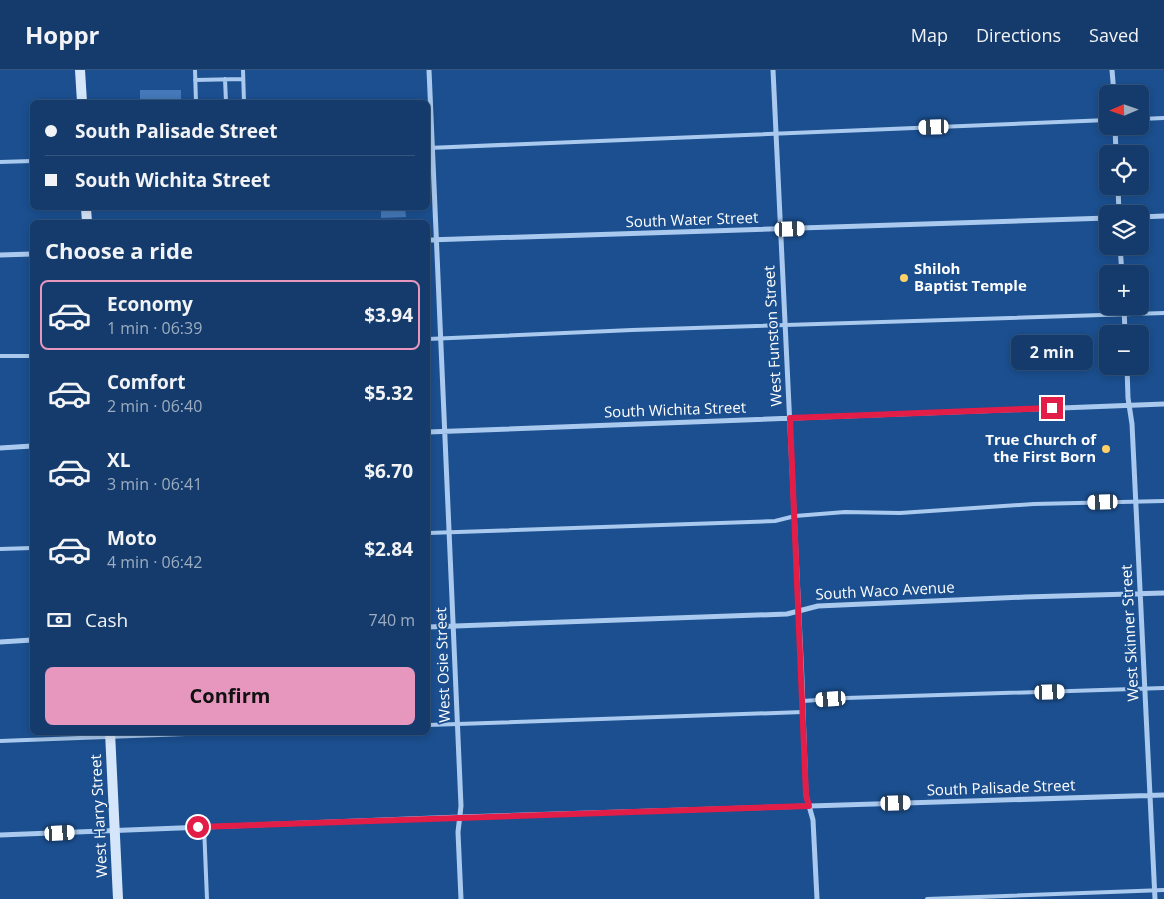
<!DOCTYPE html>
<html lang="en">
<head>
<meta charset="utf-8">
<style>
  body { margin:0; font-family:"Open Sans",sans-serif; background:#214673; color:#f1f3f6; height:100vh; display:flex; flex-direction:column; font-size:19px; white-space:nowrap }
  * { box-sizing:border-box; margin:0 }
  p { font-size:16px; color:#9dadc1 }
  .icon { flex:none; width:28px; height:28px; fill:none; stroke:currentColor; stroke-width:2; stroke-linecap:round; stroke-linejoin:round }
  .map { position:relative; flex:1; overflow:hidden }
  .panel { position:absolute; left:30px; top:150px; width:400px; height:515px; display:flex; flex-direction:column; background:#143b6b; border-radius:8px; box-shadow:0 2px 8px #0003,0 0 0 1px #33557e }
  .panel>* { flex:none }
  .top-card { position:absolute; left:30px; top:30px; width:400px; height:110px; border-radius:8px; box-shadow:0 2px 8px #0003,0 0 0 1px #33557e; display:grid; align-content:center; height:110px; padding:0 15px; background:#143b6b }
  .needle { width:32px; rotate:268deg }
  .fabs { position:absolute; left:1099px; top:15px; display:grid; gap:10px }
  .fabs a { display:grid; place-items:center; width:50px; height:50px; border-radius:8px; background:#143b6b; box-shadow:0 2px 8px #0003,0 0 0 1px #33557e; font-size:25px }
  .end { position:absolute; width:22px; height:22px; margin:-11px; border:6px solid #e11d48; background:#fff; box-shadow:0 0 0 2px #fff }
  .from { border-radius:50% }
  .bubble { position:absolute; height:35px; border-radius:8px; background:#143b6b; box-shadow:0 2px 8px #0003,0 0 0 1px #33557e; font-size:16px; font-weight:700; line-height:35px; text-align:center }
  .car { position:absolute; width:15px; height:30px; margin:-15px -8px; border-radius:6px; box-shadow:0 0 4px 1px #0007; background:linear-gradient(#fff 24%,#345 0 40%,#fff 0 76%,#345 0 86%,#fff 0) }
  .top-card b { display:flex; align-items:center; gap:18px; height:48px; font-size:19px }
  .top-card b+b { border-top:1px solid #33557e }
  .top-card i { width:12px; height:12px; background:#f1f3f6 }
  ul { padding:0; list-style:none }
  li { display:flex; align-items:center; gap:15px; height:70px; margin:0 10px 8px; padding:0 5px; border:2px solid transparent; border-radius:8px }
  li div { flex:1 }
  li b { display:block; font-size:19px }
  li em { font-style:normal; font-weight:700 }
  li.active { border-color:#e797bd }
  li>.icon { width:45px; height:45px; stroke-width:1.5 }
  h2 { padding:0 15px; font-size:22px; line-height:60px }
  .pay { display:flex; align-items:center; gap:12px; height:55px; padding:0 15px; font-size:19px }
  .pay p { margin-inline-start:auto }
  .action { display:flex; gap:10px; margin-top:auto; padding:10px 15px }
  .action a { flex:1; height:58px; border-radius:8px; background:#e797bd; color:#111; font-size:20px; font-weight:700; line-height:58px; text-align:center }
  header { display:flex; align-items:center; gap:30px; box-sizing:border-box; height:70px; padding:0 25px; background:#143b6b; border-bottom:1px solid #33557e }
  header strong { font-size:24px }
  nav { display:flex; gap:28px; margin-inline-start:auto; font-size:18px }
  .map>svg:first-child { display:block }
</style>
</head>
<body>
<header>
<strong>Hoppr</strong>
<nav><a>Map</a><a>Directions</a><a>Saved</a></nav>
</header>
<div class="map">
<svg width="1164" height="829" viewBox="0 0 1164 829">
  <rect width="100%" height="100%" fill="#1b4f8f"/>
  <path fill="#4478b7" d="M 140,20 L 181,20 L 181,32 L 140,32 Z
    M 381,138 L 405,138 L 406,147 L 381,148 Z"/>
  <g fill="none" stroke-linecap="round" stroke-linejoin="round">
    <path stroke="#a9c9ee" stroke-width="4" d="M 195,0 L 196,32
      M 243,0 L 244,32
      M 225,9 L 226,32
      M 195,10 L 243,9
      M 1140,49 L 1164,48
      M 428,78 L 1108,50
      M 0,92 L 32,91
      M 428,269 L 632,260 L 1164,243
      M 0,286 L 32,286
      M 428,463 L 775,451 L 795,446 L 845,442 L 900,443 L 1034,434 L 1164,431
      M 0,479 L 32,478
      M 803,631 L 846,628 L 1164,618
      M 428,655 L 803,642
      M 0,671 L 239,662
      M 204,756 L 207,829
      M 927,829 L 1164,820"/>
    <path stroke="#a9c9ee" stroke-width="5" d="M 429,0 L 461,736 L 458,762 L 461,829
      M 773,0 L 802,609 L 806,725 L 813,750 L 817,829
      M 1112,0 L 1114,24
      M 1115,56 L 1116,84
      M 1118,116 L 1119,144
      M 1140,147 L 1164,146
      M 428,170 L 1108,148
      M 1120,176 L 1122,204
      M 0,185 L 32,184
      M 1124,236 L 1125,264
      M 1127,296 L 1128,328 L 1132,354 L 1155,829
      M 428,362 L 1164,334
      M 0,378 L 32,376
      M 428,557 L 787,544 L 818,536 L 1025,527 L 1164,523
      M 0,572 L 32,570
      M 0,765 L 460,747 L 1164,725"/>
    <path stroke="#d6e6fa" stroke-width="10" d="M 80,0 L 82,32
      M 86,138 L 87,152
      M 110,662 L 118,829"/>
  </g>
  <g fill="none" stroke-linecap="round" stroke-linejoin="round">
    <path stroke="#e11d48" stroke-width="6" d="M 198,757 L 809,736 L 806,725 L 790,348 L 1052,338"/>
  </g>
  <g fill="#ffd166" stroke="#1b4f8f" stroke-width="2">
    <circle cx="904" cy="208" r="5"/>
    <circle cx="1106" cy="379" r="5"/>
  </g>
  <g text-anchor="middle" stroke-width="4" stroke-linejoin="round" paint-order="stroke">
    <g font-size="15" fill="#fff" stroke="#1b4f8f">
      <text transform="translate(692 150) rotate(-2)" y="5">South Water Street</text>
      <text transform="translate(773 266) rotate(-93)" y="5">West Funston Street</text>
      <text transform="translate(675 340) rotate(-2)" y="5">South Wichita Street</text>
      <text transform="translate(885 521) rotate(-3)" y="5">South Waco Avenue</text>
      <text transform="translate(1130 563) rotate(-93)" y="5">West Skinner Street</text>
      <text transform="translate(443 595) rotate(-92)" y="5">West Osie Street</text>
      <text transform="translate(1001 718) rotate(-2)" y="5">South Palisade Street</text>
      <text transform="translate(99 746) rotate(-93)" y="5">West Harry Street</text>
    </g>
    <g font-size="15" font-weight="bold" fill="#fff" stroke="#1b4f8f" text-anchor="start">
      <text x="914" y="204">Shiloh<tspan x="914" dy="17">Baptist Temple</tspan></text>
      <text x="1096" y="375" text-anchor="end">True Church of<tspan x="1096" dy="17">the First Born</tspan></text>
    </g>
  </g>
</svg>
<div class="fabs">
<a><svg class="needle" viewBox="-14 -14 28 28"><path d="M0-13l5 13h-10z" fill="#e53935"/><path d="M0 13l5-13h-10z" fill="#9dadc1"/></svg></a>
<a><svg class="icon" aria-label="locate" viewBox="0 0 24 24"><circle cx="12" cy="12" r="6"/><path d="M12 2v4M12 18v4M2 12h4M18 12h4"/></svg></a>
<a><svg class="icon" aria-label="layers" viewBox="0 0 24 24"><path d="M12 4l9 5-9 5-9-5zM3 14l9 5 9-5"/></svg></a>
<a>+</a>
<a>−</a>
</div>
<i class="end from" style="left:198px;top:757px"></i>
<i class="end" style="left:1052px;top:338px"></i>
<div class="bubble" style="left:1011px;top:265px;width:82px">2 min</div>
<i class="car" style="left:934px;top:57px;rotate:268deg"></i>
<i class="car" style="left:790px;top:159px;rotate:88deg"></i>
<i class="car" style="left:1103px;top:432px;rotate:268deg"></i>
<i class="car" style="left:1050px;top:622px;rotate:88deg"></i>
<i class="car" style="left:831px;top:629px;rotate:266deg"></i>
<i class="car" style="left:896px;top:733px;rotate:88deg"></i>
<i class="car" style="left:60px;top:763px;rotate:87deg"></i>
<div class="top-card">
<b><i class="from"></i>South Palisade Street</b>
<b><i></i>South Wichita Street</b>
</div>
<section class="panel">
<h2>Choose a ride</h2>
<ul>
<li class="active"><svg class="icon" aria-label="car" viewBox="0 0 24 24"><path d="M5 17H2v-5l4-1 3-4h7l3 4 3 1v5h-3M9 17h6M6 11h13"/><circle cx="7" cy="17" r="2"/><circle cx="17" cy="17" r="2"/></svg><div><b>Economy</b><p>1 min · 06:39</p></div><em>$3.94</em></li>
<li><svg class="icon" aria-label="car" viewBox="0 0 24 24"><path d="M5 17H2v-5l4-1 3-4h7l3 4 3 1v5h-3M9 17h6M6 11h13"/><circle cx="7" cy="17" r="2"/><circle cx="17" cy="17" r="2"/></svg><div><b>Comfort</b><p>2 min · 06:40</p></div><em>$5.32</em></li>
<li><svg class="icon" aria-label="car" viewBox="0 0 24 24"><path d="M5 17H2v-5l4-1 3-4h7l3 4 3 1v5h-3M9 17h6M6 11h13"/><circle cx="7" cy="17" r="2"/><circle cx="17" cy="17" r="2"/></svg><div><b>XL</b><p>3 min · 06:41</p></div><em>$6.70</em></li>
<li><svg class="icon" aria-label="car" viewBox="0 0 24 24"><path d="M5 17H2v-5l4-1 3-4h7l3 4 3 1v5h-3M9 17h6M6 11h13"/><circle cx="7" cy="17" r="2"/><circle cx="17" cy="17" r="2"/></svg><div><b>Moto</b><p>4 min · 06:42</p></div><em>$2.84</em></li>
</ul>
<div class="pay"><svg class="icon" aria-label="cash" viewBox="0 0 24 24"><path d="M3 7h18v10H3z"/><circle cx="12" cy="12" r="2"/></svg>Cash<p>740 m</p></div>
<div class="action"><a>Confirm</a></div>
</section>
</div>
</body>
</html>
